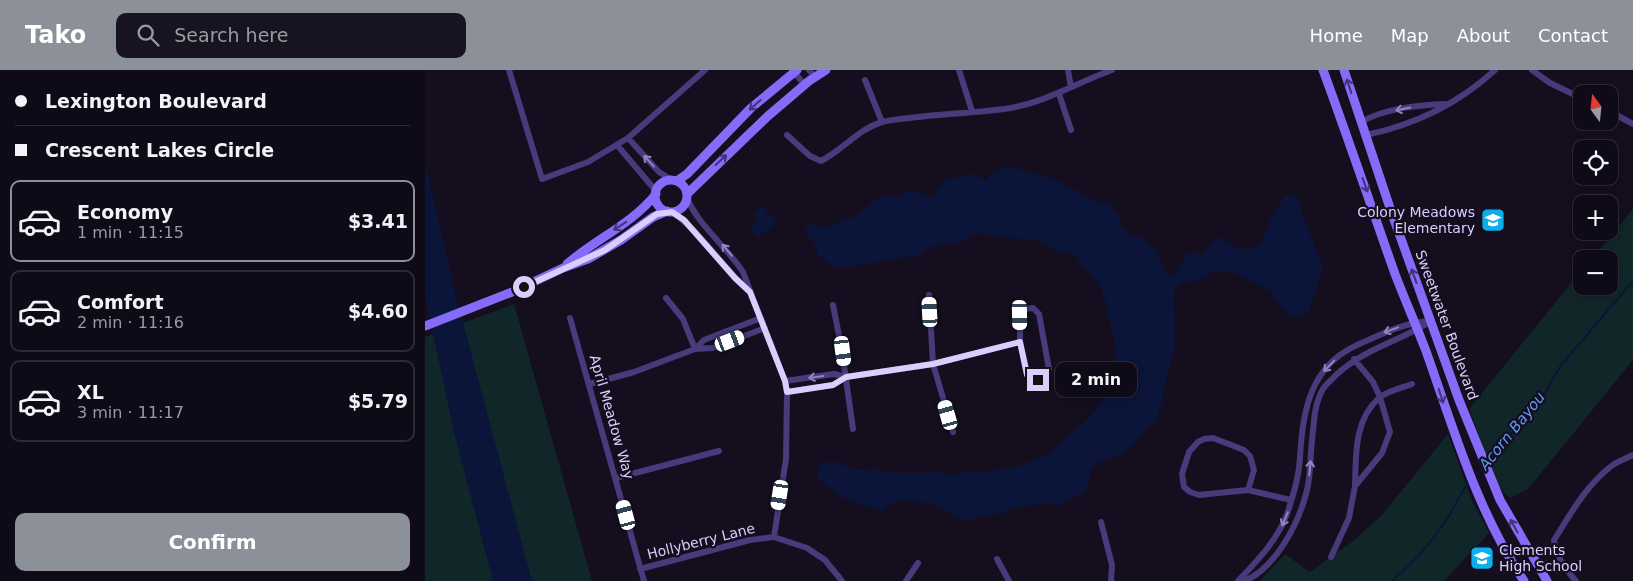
<!DOCTYPE html>
<html lang="en">
<head>
<meta charset="utf-8">
<style>
  body { margin:0; font-family:"DejaVu Sans",sans-serif; background:#181320; color:#f1f3f6; height:100vh; display:flex; flex-direction:column; font-size:19px; white-space:nowrap }
  * { box-sizing:border-box; margin:0 }
  p { font-size:16px; color:#9b9aa1 }
  .icon { flex:none; width:28px; height:28px; fill:none; stroke:currentColor; stroke-width:2; stroke-linecap:round; stroke-linejoin:round }
  .map { position:relative; flex:1; overflow:hidden }
  .sheet { display:flex; flex-direction:column; background:#0f0a17; width:425px }
  .sheet>* { flex:none }
  .banner { display:grid; align-content:center; height:110px; padding:0 15px; background:#0f0a17 }
  .needle { width:32px; rotate:345deg }
  .controls { position:absolute; left:1148px; top:15px; display:grid; gap:10px }
  .controls a { display:grid; place-items:center; width:45px; height:45px; border-radius:10px; background:#0f0a17; box-shadow:0 2px 8px #0003,0 0 0 1px #2f2b36; font-size:25px }
  .end { position:absolute; width:22px; height:22px; margin:-11px; border:6px solid #dbcefd; background:#111; box-shadow:0 0 0 2px #111 }
  .from { border-radius:50% }
  .bubble { position:absolute; height:35px; border-radius:10px; background:#0f0a17; box-shadow:0 2px 8px #0003,0 0 0 1px #2f2b36; font-size:16px; font-weight:600; line-height:35px; text-align:center }
  .car { position:absolute; width:15px; height:30px; margin:-15px -8px; border-radius:6px; box-shadow:0 0 4px 1px #0007; background:linear-gradient(#fff 24%,#345 0 40%,#fff 0 76%,#345 0 86%,#fff 0) }
  .banner b { display:flex; align-items:center; gap:18px; height:48px; font-size:19px }
  .banner b+b { border-top:1px solid #2f2b36 }
  .banner i { width:12px; height:12px; background:#f1f3f6 }
  ul { padding:0; list-style:none }
  li { display:flex; align-items:center; gap:15px; height:82px; margin:0 10px 8px; padding:0 5px; border:2px solid #2f2b36; border-radius:10px }
  li div { flex:1 }
  li b { display:block; font-size:19px }
  li em { font-style:normal; font-weight:600 }
  li.selected { border-color:#8c9099 }
  li>.icon { width:45px; height:45px; stroke-width:1.5 }
  .button { display:flex; gap:10px; margin-top:auto; padding:10px 15px }
  .button a { flex:1; height:58px; border-radius:10px; background:#8c9099; color:#fff; font-size:20px; font-weight:600; line-height:58px; text-align:center }
  header { display:flex; align-items:center; gap:30px; box-sizing:border-box; height:70px; padding:0 25px; background:#8c9099; color:#fff }
  header strong { font-size:24px }
  nav { display:flex; gap:28px; margin-inline-start:auto; font-size:18px }
  .search { width:350px; height:45px; background:#181320; display:flex; align-items:center; gap:12px; box-sizing:border-box; padding:0 18px; border-radius:10px; color:#9b9aa1; font-size:19px }
  main { display:flex; flex:1; min-height:0 }
  .map>svg:first-child { display:block }
</style>
</head>
<body>
<header>
<strong>Tako</strong>
<div class="search"><svg class="icon" aria-label="search" viewBox="0 0 24 24"><circle cx="10" cy="10" r="6"/><path d="M15 15l6 6"/></svg>Search here</div>
<nav><a>Home</a><a>Map</a><a>About</a><a>Contact</a></nav>
</header>
<main>
<section class="sheet">
<div class="banner">
<b><i class="from"></i>Lexington Boulevard</b>
<b><i></i>Crescent Lakes Circle</b>
</div>
<ul>
<li class="selected"><svg class="icon" aria-label="car" viewBox="0 0 24 24"><path d="M5 17H2v-5l4-1 3-4h7l3 4 3 1v5h-3M9 17h6M6 11h13"/><circle cx="7" cy="17" r="2"/><circle cx="17" cy="17" r="2"/></svg><div><b>Economy</b><p>1 min · 11:15</p></div><em>$3.41</em></li>
<li><svg class="icon" aria-label="car" viewBox="0 0 24 24"><path d="M5 17H2v-5l4-1 3-4h7l3 4 3 1v5h-3M9 17h6M6 11h13"/><circle cx="7" cy="17" r="2"/><circle cx="17" cy="17" r="2"/></svg><div><b>Comfort</b><p>2 min · 11:16</p></div><em>$4.60</em></li>
<li><svg class="icon" aria-label="car" viewBox="0 0 24 24"><path d="M5 17H2v-5l4-1 3-4h7l3 4 3 1v5h-3M9 17h6M6 11h13"/><circle cx="7" cy="17" r="2"/><circle cx="17" cy="17" r="2"/></svg><div><b>XL</b><p>3 min · 11:17</p></div><em>$5.79</em></li>
</ul>
<div class="button"><a>Confirm</a></div>
</section>
<div class="map">
<svg width="1208" height="511" viewBox="0 0 1208 511">
  <rect width="100%" height="100%" fill="#140e1f"/>
  <path fill="#112629" d="M 1208,139 L 1208,290 L 1103,419 L 1085,428 L 1073,416 L 1044,339 L 1156,201 L 1156,216 L 1184,216 L 1184,189 L 1167,189 Z
    M 89,234 L 167,511 L 0,511 L 0,267 Z
    M 1023,364 L 1047,430 L 1064,463 L 1019,511 L 835,511 L 860,484 L 885,502 L 928,471 L 956,446 Z"/>
  <path fill="#0b153a" d="M 0,93 L 32,230 L 107,511 L 68,511 L 28,358 L 0,226 Z
    M 582,96 L 630,109 L 670,131 L 685,135 L 693,143 L 697,156 L 703,164 L 718,168 L 730,179 L 743,206 L 747,206 C 752,202 760,184 765,183 C 768,183 774,184 778,184 L 788,170 L 793,167 C 812,176 815,184 835,175 L 849,142 L 860,126 L 867,124 L 871,126 L 898,198 L 884,241 L 874,247 L 863,245 L 846,221 L 804,201 L 787,201 C 776,217 760,205 749,221 L 750,280 L 740,312 L 736,336 L 729,353 L 720,360 L 709,375 L 699,383 L 675,391 L 666,398 L 662,419 L 659,423 L 632,436 L 628,433 L 592,437 L 578,443 L 570,443 L 542,451 L 506,433 C 501,434 500,433 495,432 C 480,428 469,431 457,441 L 416,427 L 391,408 L 395,394 L 407,391 L 425,398 L 445,401 L 453,399 L 466,403 L 508,403 L 516,401 L 526,406 L 540,401 L 561,403 L 581,398 L 587,399 L 618,386 L 629,379 L 670,342 L 680,326 L 682,310 L 689,295 L 692,282 L 680,230 L 674,215 L 649,184 L 634,182 L 614,170 L 592,169 L 552,163 L 532,174 L 520,173 L 506,177 L 490,188 L 484,186 L 421,198 L 407,196 L 394,186 L 389,174 L 379,161 L 383,155 C 390,153 396,159 402,157 C 413,154 424,147 436,144 L 440,138 L 459,125 L 471,127 L 482,121 L 490,120 L 506,127 L 510,125 L 521,109 L 550,104 L 562,111 L 563,106 Z
    M 337,136 L 352,152 L 333,168 L 325,158 L 334,150 L 329,144 Z"/>
  <g fill="none" stroke-linecap="round" stroke-linejoin="round">
    <path stroke="#0b153a" stroke-width="2" d="M 1063,392 L 1118,326 L 1136,295 L 1208,211
      M 1049,407 L 1058,398
      M 967,511 C 988,493 1007,472 1022,449 C 1030,437 1034,424 1044,413"/>
    <path stroke="#483b7c" stroke-width="6" d="M 84,0 L 117,109 L 163,92 L 203,68 L 280,0
      M 367,0 L 380,15
      M 384,0 L 390,7
      M 534,0 L 547,41
      M 643,0 L 646,17
      M 1107,0 L 1125,13 L 1156,28
      M 440,10 L 457,52
      M 634,24 L 646,60
      M 1184,41 L 1208,54
      M 936,52 C 961,38 993,35 1022,34
      M 362,65 L 385,86 L 396,91 C 418,80 433,59 457,52 C 465,50 475,49 484,48 C 516,44 548,43 579,39 C 618,34 651,13 687,0
      M 941,65 C 989,55 1033,34 1070,0
      M 203,68 L 234,102 L 247,110
      M 192,75 L 231,121
      M 262,128 C 273,155 302,177 318,202 L 360,311 L 362,322 L 361,389 L 349,467
      M 247,142 C 277,163 297,197 324,221
      M 504,225 L 508,294 L 528,362
      M 241,228 L 258,249 L 270,279
      M 408,235 L 417,281 L 428,359
      M 608,238 L 614,244 L 624,299 L 621,307 L 613,310 L 603,305 L 595,272 L 595,245 L 601,239 Z
      M 145,248 L 219,511
      M 270,279 L 279,270 L 336,248
      M 360,311 L 409,304 L 421,307
      M 165,314 L 209,302 L 270,279 L 288,278 L 340,258
      M 362,322 L 408,315 L 421,307 L 508,294 L 595,272
      M 191,408 L 294,381
      M 930,415 C 931,385 929,350 954,328 C 962,321 977,318 987,314
      M 823,420 L 829,400 L 825,386 L 819,380 L 788,368 L 779,369 L 773,372 L 764,382 L 757,404 L 759,417 L 765,422 L 774,425 L 823,420 L 866,430
      M 676,452 L 687,495 L 686,511
      M 906,487 L 924,448 L 930,416 L 957,383 L 965,362 L 955,327 L 948,312 L 929,289
      M 572,489 L 584,511
      M 215,499 L 325,470 L 349,467 L 382,478 L 400,490 L 417,511
      M 481,511 L 493,493
      M 813,511 C 832,491 852,471 862,444 C 868,427 874,406 875,388 C 877,348 883,304 921,281 C 927,277 934,274 941,271 C 963,261 983,252 1006,251
      M 820,511 C 852,496 874,453 882,420 C 886,404 885,387 887,371 C 889,353 889,334 898,319 C 901,314 907,310 911,305 C 940,278 974,272 1006,251
      M 1151,511 C 1140,499 1131,486 1129,470 C 1145,445 1160,417 1184,398 C 1190,392 1200,389 1208,385"/>
    <path stroke="#866af8" stroke-width="9" d="M 898,0 C 923,68 946,136 970,204 C 980,230 991,255 1001,281 C 1029,360 1052,441 1099,511
      M 919,0 L 966,141 L 1034,330 L 1075,430 L 1122,511
      M230 126a16 16 0 1 1 32 0a16 16 0 1 1-32 0Z
      M 252,111 L 262,104 L 326,38 L 372,0
      M 262,124 L 343,46 L 384,11 L 401,0
      M 142,194 C 171,169 207,154 231,124
      M 0,256 L 87,222 L 138,198 L 163,189 L 196,170 L 228,147 L 242,141"/>
  </g>
  <defs><path id="oneway-shaft" d="M-6 0H5M1.5-3L5.5 0L1.5 3" fill="none" stroke-width="1.6" stroke-linecap="round" stroke-linejoin="round" transform="scale(1.25)"/></defs>
  <g stroke="#423376">
    <use href="#oneway-shaft" transform="translate(924 16) rotate(-108)"/>
    <use href="#oneway-shaft" transform="translate(330 35) rotate(139)"/>
    <use href="#oneway-shaft" transform="translate(296 90) rotate(-43)"/>
    <use href="#oneway-shaft" transform="translate(940 115) rotate(71)"/>
    <use href="#oneway-shaft" transform="translate(195 156) rotate(147)"/>
    <use href="#oneway-shaft" transform="translate(989 206) rotate(-110)"/>
    <use href="#oneway-shaft" transform="translate(1016 326) rotate(72)"/>
    <use href="#oneway-shaft" transform="translate(1089 456) rotate(-119)"/>
  </g>
  <g stroke="#9284bc">
    <use href="#oneway-shaft" transform="translate(978 39) rotate(169)"/>
    <use href="#oneway-shaft" transform="translate(224 91) rotate(-132)"/>
    <use href="#oneway-shaft" transform="translate(302 180) rotate(-130)"/>
    <use href="#oneway-shaft" transform="translate(966 260) rotate(160)"/>
    <use href="#oneway-shaft" transform="translate(904 296) rotate(134)"/>
    <use href="#oneway-shaft" transform="translate(391 307) rotate(172)"/>
    <use href="#oneway-shaft" transform="translate(885 398) rotate(-84)"/>
    <use href="#oneway-shaft" transform="translate(860 449) rotate(113)"/>
  </g>
  <g fill="none" stroke-linecap="round" stroke-linejoin="round">
    <path stroke="#dbcefd" stroke-width="6" d="M 99,217 L 180,180 L 232,144 L 247,142 L 259,150 L 310,208 L 325,222 L 360,311 L 362,322 L 408,315 L 421,307 L 508,294 L 595,272 L 602,305 L 613,310"/>
  </g>
  <defs>
    <g id="school-square" transform="scale(1.25)"><rect x="-9" y="-9" width="18" height="18" rx="4" fill="#0cafeb" stroke="#140e1f"/><path d="M0-5L7-2L0 1L-7-2ZM-4 1L0 2.5L4 1V4Q0 6-4 4Z" fill="#fff"/></g>
  </defs>
  <g fill-rule="evenodd">
    <use href="#school-square" x="1068" y="150"/>
    <use href="#school-square" x="1057" y="488"/>
  </g>
  <g text-anchor="middle" stroke-width="4.5" stroke-linejoin="round" paint-order="stroke">
    <g font-size="14" fill="#dbcefd" stroke="#140e1f" text-anchor="end">
      <text x="1050" y="147">Colony Meadows<tspan x="1050" dy="16">Elementary</tspan></text>
      <text x="1074" y="485" text-anchor="start">Clements<tspan x="1074" dy="16">High School</tspan></text>
    </g>
    <g font-size="14" fill="#dbcefd" stroke="#140e1f">
      <text transform="translate(1022 255) rotate(70)" y="5">Sweetwater Boulevard</text>
      <text transform="translate(187 347) rotate(74)" y="5">April Meadow Way</text>
      <text transform="translate(276 471) rotate(-14)" y="5">Hollyberry Lane</text>
    </g>
    <g font-size="15" font-style="italic" fill="#6299f7" stroke="#140e1f">
      <text transform="translate(1087 361) rotate(-51)" y="5">Acorn Bayou</text>
    </g>
  </g>
</svg>
<div class="controls">
<a><svg class="needle" viewBox="-14 -14 28 28"><path d="M0-13l5 13h-10z" fill="#e53935"/><path d="M0 13l5-13h-10z" fill="#9b9aa1"/></svg></a>
<a><svg class="icon" aria-label="locate" viewBox="0 0 24 24"><circle cx="12" cy="12" r="6"/><path d="M12 2v4M12 18v4M2 12h4M18 12h4"/></svg></a>
<a>+</a>
<a>−</a>
</div>
<i class="end from" style="left:99px;top:217px"></i>
<i class="end" style="left:613px;top:310px"></i>
<div class="bubble" style="left:630px;top:292px;width:82px">2 min</div>
<i class="car" style="left:505px;top:242px;rotate:357deg"></i>
<i class="car" style="left:595px;top:245px;rotate:179deg"></i>
<i class="car" style="left:305px;top:271px;rotate:69deg"></i>
<i class="car" style="left:418px;top:281px;rotate:173deg"></i>
<i class="car" style="left:523px;top:345px;rotate:344deg"></i>
<i class="car" style="left:355px;top:425px;rotate:189deg"></i>
<i class="car" style="left:201px;top:445px;rotate:345deg"></i>
</div>
</main>
</body>
</html>
